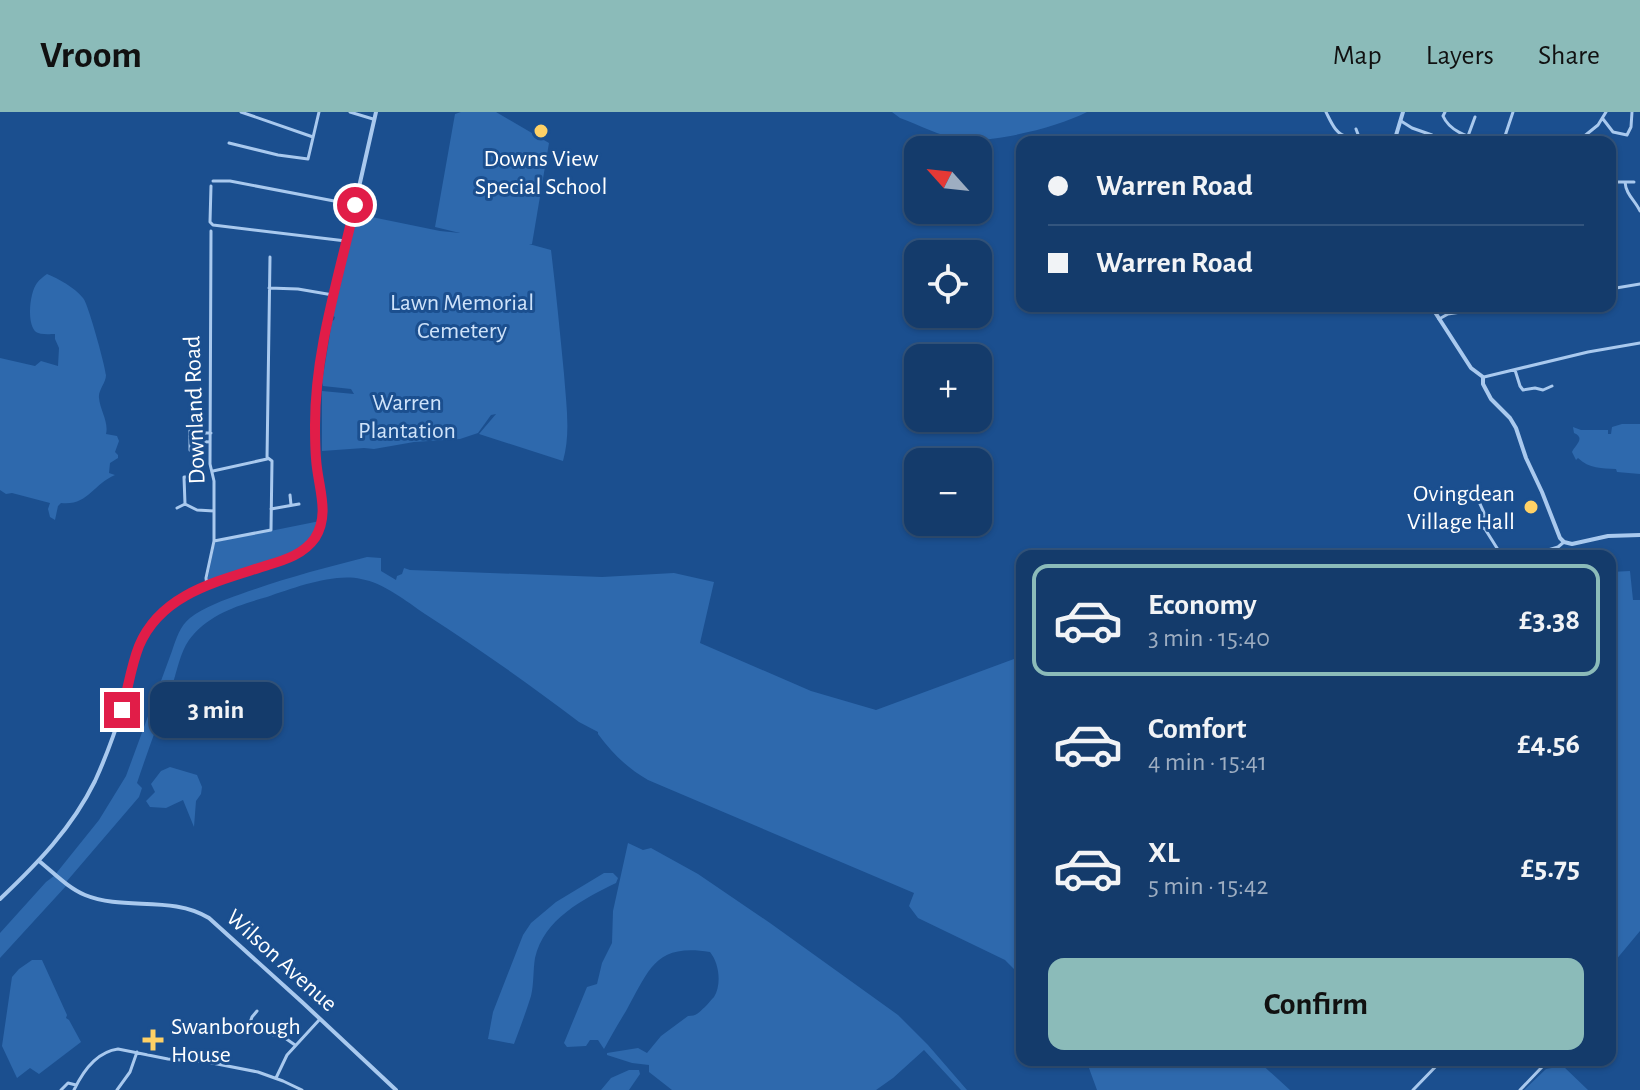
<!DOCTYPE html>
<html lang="en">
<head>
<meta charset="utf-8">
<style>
  body { margin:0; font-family:"Alegreya Sans",sans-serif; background:#214673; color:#f1f3f6; height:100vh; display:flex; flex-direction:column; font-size:30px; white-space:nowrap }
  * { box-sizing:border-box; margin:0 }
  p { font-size:26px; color:#9dadc1 }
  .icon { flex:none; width:44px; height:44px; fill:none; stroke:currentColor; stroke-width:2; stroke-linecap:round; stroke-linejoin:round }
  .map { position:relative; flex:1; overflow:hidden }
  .drawer { position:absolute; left:1016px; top:438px; width:600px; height:516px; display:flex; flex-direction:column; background:#143b6b; border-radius:16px; box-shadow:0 2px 6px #0004,0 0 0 2px #33557e }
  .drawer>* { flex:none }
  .hud { position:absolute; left:1016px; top:24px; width:600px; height:176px; border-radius:16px; box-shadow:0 2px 6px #0004,0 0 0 2px #33557e; display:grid; align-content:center; height:176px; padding:0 32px; background:#143b6b }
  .needle { width:52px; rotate:297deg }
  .buttons { position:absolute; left:904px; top:24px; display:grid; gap:16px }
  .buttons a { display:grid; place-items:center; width:88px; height:88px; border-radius:16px; background:#143b6b; box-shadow:0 2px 6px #0004,0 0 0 2px #33557e; font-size:40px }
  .end { position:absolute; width:36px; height:36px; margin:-18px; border:10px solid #e11d48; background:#fff; box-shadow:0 0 0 4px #fff }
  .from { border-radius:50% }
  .bubble { position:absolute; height:56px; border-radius:16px; background:#143b6b; box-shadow:0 2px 6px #0004,0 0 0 2px #33557e; font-size:26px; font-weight:700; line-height:56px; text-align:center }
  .hud b { display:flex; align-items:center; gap:28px; height:76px; font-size:30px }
  .hud b+b { border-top:2px solid #33557e }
  .hud i { width:20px; height:20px; background:#f1f3f6 }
  ul { padding:14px 0 0; list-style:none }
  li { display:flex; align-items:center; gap:24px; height:112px; margin:0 16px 12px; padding:0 16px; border:4px solid transparent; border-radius:16px }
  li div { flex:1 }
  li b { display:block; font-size:30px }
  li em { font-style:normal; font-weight:700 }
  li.selected { border-color:#8bbbb9 }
  li>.icon { width:72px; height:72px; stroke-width:1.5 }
  .button { display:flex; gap:16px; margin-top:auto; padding:16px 32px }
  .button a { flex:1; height:92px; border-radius:16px; background:#8bbbb9; color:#111; font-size:32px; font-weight:700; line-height:92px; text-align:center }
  header { display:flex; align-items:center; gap:48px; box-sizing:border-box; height:112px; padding:0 40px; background:#8bbbb9; color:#111 }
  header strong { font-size:38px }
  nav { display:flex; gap:44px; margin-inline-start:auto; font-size:28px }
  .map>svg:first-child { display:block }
</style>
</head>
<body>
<header>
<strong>Vroom</strong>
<nav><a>Map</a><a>Layers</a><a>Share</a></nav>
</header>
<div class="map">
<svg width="1640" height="978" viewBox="0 0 1640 978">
  <rect width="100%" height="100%" fill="#1b4f8f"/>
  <path fill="#2e69ad" d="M 461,0 L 496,0 L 549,31 L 532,132 L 529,132 L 551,138 C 556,179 560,221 564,262 C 566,291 571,321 563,349 L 479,322 L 496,302 L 491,303 L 478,321 L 460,327 L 414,330 L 374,337 L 364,336 L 322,339 L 322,279 L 354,282 L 351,277 L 323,274 L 322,270 L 332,209 L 334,208 L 335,205 L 333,204 L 357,102 L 440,119 L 460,121 L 435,115 L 455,2 Z
    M 892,0 L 1087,0 C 1058,15 992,32 959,27 C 940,24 919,13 900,6 Z
    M 47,162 C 59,167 74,175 83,186 C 88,191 105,253 106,263 C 106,271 98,278 99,286 C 100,298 109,310 106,322 L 117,324 L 119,329 L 115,340 L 118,343 L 118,346 L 110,351 L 109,361 L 115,363 C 93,372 88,394 61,391 L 58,394 L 55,408 L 50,405 L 48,397 L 50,391 L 12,381 L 6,382 L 0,378 L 0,246 L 35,254 L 41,249 L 58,254 L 59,236 L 55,227 L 55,222 C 50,222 40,223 36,220 C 26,211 30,180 37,171 C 40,167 43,165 47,162 Z
    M 1622,312 L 1640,312 L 1640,362 L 1617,360 L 1616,357 C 1602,356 1589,357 1578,346 L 1576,348 L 1572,340 C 1575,333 1586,326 1574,321 L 1573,315 L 1581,318 L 1608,318 L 1608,322 L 1611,322 L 1612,315 Z
    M 320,409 C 316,417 313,425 307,431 C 288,450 238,461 212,470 L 207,470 L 215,430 Z
    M 367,445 L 381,446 L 381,459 L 396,468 L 397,464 L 402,462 L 404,456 L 410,458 L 602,465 L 674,461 L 714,470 L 700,531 L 811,579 L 876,598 L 1022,544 L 1022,865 L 1005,848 L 918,806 L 909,794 L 914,781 L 648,668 C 627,656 612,641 598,622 L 598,620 L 579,610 C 529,572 478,536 425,502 C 406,489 384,471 361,467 C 333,461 294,476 267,485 C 238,493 207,503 189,528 C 180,541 177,559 172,574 C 160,606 148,638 137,671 L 142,676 L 139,685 L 67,769 L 66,774 L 0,846 L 0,821 L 46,770 L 54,764 L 99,708 L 126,664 L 172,539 C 176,527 180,514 190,506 C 204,495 224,488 241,482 C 282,467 324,456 367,445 Z
    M 1630,459 L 1633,488 L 1640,488 L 1640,819 L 1610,855 L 1610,460 Z
    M 170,655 L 197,663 L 202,675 L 201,682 L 196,689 L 194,715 L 183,688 L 166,696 L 150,695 L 146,689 L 155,680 L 151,672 L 161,659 Z
    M 628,731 L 643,738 L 651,736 L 698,762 L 770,811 L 898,903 L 928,933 L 967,978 L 961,978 L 924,938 L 893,966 L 876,978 L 672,978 L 649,960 L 649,953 L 632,951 L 607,943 L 607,941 L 638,936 L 647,941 L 661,924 L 688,904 C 697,904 698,901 705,895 C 706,894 713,886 714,885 C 722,872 719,851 710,840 C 654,831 649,859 626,899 C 618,912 611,924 604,937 L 598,928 L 590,928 L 586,934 L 567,935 L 564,931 L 587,875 L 597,872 L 602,851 L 612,831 L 613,799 Z
    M 604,761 L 613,761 L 618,766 L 616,771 C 583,787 544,807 535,846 C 533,858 534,872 531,884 C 526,900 520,916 514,932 L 488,927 L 493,900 L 523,823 L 531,811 L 556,790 Z
    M 32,848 L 42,848 L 67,903 L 66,906 L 69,908 L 81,930 L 39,962 L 30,956 L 17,966 L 2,934 L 12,865 L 19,857 Z
    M 1086,948 L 1257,948 L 1290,978 L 1097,978 Z
    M 1563,954 L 1588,978 L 1524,978 L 1546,957 Z
    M 629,958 L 639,958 L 640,962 L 629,978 L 601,978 L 611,966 Z"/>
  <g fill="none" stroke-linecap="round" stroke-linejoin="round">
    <path stroke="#a9c9ee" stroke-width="3" d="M 241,0 L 313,25
      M 350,0 L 373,7
      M 1326,0 C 1331,10 1336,23 1348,25 C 1358,27 1359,25 1368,30
      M 1445,0 L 1443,4 C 1450,20 1469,25 1485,30
      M 1603,7 L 1613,20 L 1627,23 L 1631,15 L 1632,0
      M 1401,9 L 1412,16 L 1432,23 L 1434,30
      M 1468,24 L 1475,5
      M 1354,30 L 1359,25 L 1356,17
      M 1503,30 L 1513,0
      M 1577,30 L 1598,13 L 1606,0
      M 229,31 L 278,43 L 308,47 L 319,0
      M 213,69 L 230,69 L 355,93
      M 1618,70 L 1634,70
      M 1625,70 C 1626,83 1635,88 1640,99
      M 211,74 L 210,110 L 213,113 L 346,129
      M 269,176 L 298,177 L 333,183
      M 1610,177 L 1640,172
      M 1439,207 L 1448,202 L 1499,194
      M 1515,258 L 1520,274 L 1523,278 L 1535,276 L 1543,278 L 1552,274
      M 1484,265 L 1588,240 L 1640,231
      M 191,321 L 211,321
      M 190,329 L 210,330
      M 190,338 L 190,312
      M 267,347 L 270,145
      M 213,359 L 267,347
      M 191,365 L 184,365 L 185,392 L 197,398 L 214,399
      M 290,383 L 291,393
      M 1476,383 L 1485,403 L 1481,415 L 1485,417 L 1502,444
      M 177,396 L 185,392
      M 271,397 L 299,392
      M 214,429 L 271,418 L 272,349 L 268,346
      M 1528,444 L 1558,435 L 1564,430
      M 207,474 L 206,466 L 214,429 L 214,369 L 210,352 L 211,119
      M 257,899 L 252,905 L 248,916 L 285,926 L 295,933
      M 276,966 L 287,943 L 320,907
      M 61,978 L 68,971 L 76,973
      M 74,978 C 83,959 96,940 118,937 L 168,947 L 207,950 L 258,960 L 283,969 L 302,978
      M 117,978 L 130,960 L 137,940
      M 1413,978 L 1442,948
      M 1520,978 L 1542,955 L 1544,948"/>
    <path stroke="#a9c9ee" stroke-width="4" d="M 1394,30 L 1403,0
      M 1431,194 L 1471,256 L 1483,265 L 1483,272 L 1491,287 L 1510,306 L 1516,316 L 1526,346 L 1542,380 L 1560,426 L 1564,430 L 1572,432 L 1608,424 L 1640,423
      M 39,749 C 54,761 68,776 85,783 C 124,799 172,783 209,806 L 302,890 L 396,978
      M 0,787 C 37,752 72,716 95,669 C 106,645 115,620 123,595 C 135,557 137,519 171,492 C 203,467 257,461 295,443 C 333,420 322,393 317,356 C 315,338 315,319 315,301 C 317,250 330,199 342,150 C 353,100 365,50 376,0"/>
  </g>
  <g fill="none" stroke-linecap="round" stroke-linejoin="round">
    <path stroke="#e11d48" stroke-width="10" d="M 122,598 C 128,577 131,554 139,534 C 161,481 219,469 268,453 C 285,448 304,442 315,426 C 329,404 320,380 317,356 C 315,342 315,327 315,313 C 315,238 339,165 355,93"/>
  </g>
  <g fill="#ffd166" stroke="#1b4f8f" stroke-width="3">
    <circle cx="541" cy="19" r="8"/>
    <circle cx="1531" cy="395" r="8"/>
    <path d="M149 916h8v8h8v8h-8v8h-8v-8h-8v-8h8z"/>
  </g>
  <g text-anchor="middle" stroke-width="6" stroke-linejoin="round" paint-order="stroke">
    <g font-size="24" fill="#fff" stroke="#1b4f8f">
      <text x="541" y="54">Downs View<tspan x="541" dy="28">Special School</tspan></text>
      <text x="1515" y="389" text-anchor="end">Ovingdean<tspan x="1515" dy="28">Village Hall</tspan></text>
      <text x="171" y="922" text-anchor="start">Swanborough<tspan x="171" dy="28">House</tspan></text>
    </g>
    <g font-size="24" fill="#cfe3fa" stroke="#1b4f8f">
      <text x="462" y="198">Lawn Memorial<tspan x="462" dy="28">Cemetery</tspan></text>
      <text x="407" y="298">Warren<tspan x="407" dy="28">Plantation</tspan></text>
    </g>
    <g font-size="24" fill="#fff" stroke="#1b4f8f">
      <text transform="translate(194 298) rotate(-92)" y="8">Downland Road</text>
      <text transform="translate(282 848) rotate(42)" y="8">Wilson Avenue</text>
    </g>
  </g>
</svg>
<div class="buttons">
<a><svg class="needle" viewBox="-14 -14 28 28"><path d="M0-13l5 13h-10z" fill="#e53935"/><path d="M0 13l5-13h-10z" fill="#9dadc1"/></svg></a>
<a><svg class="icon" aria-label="locate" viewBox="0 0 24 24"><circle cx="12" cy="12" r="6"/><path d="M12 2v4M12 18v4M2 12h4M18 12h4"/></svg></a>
<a>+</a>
<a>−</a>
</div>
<i class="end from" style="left:355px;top:93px"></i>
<i class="end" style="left:122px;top:598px"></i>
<div class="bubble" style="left:150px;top:570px;width:132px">3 min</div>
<div class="hud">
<b><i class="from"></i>Warren Road</b>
<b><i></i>Warren Road</b>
</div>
<section class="drawer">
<ul>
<li class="selected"><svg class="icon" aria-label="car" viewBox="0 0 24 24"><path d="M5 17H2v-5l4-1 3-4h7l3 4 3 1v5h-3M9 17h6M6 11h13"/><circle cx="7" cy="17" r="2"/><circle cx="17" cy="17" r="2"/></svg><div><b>Economy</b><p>3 min · 15:40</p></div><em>£3.38</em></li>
<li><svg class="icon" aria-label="car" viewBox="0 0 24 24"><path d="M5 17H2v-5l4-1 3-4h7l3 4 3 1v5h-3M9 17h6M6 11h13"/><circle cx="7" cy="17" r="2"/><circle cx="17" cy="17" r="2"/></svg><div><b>Comfort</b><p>4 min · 15:41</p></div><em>£4.56</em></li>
<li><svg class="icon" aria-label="car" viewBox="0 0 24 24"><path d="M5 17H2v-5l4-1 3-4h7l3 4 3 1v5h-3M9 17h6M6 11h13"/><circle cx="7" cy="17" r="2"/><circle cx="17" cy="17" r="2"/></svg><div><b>XL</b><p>5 min · 15:42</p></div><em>£5.75</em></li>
</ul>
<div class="button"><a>Confirm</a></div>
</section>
</div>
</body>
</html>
